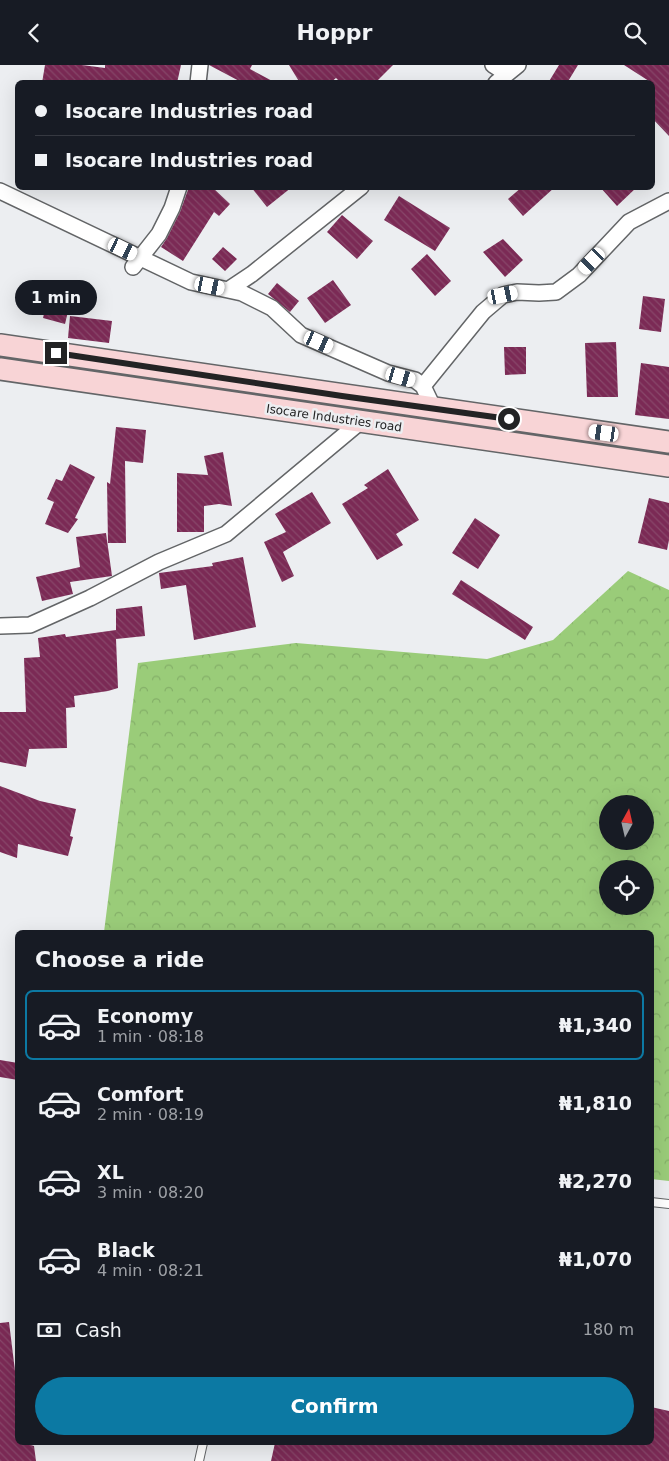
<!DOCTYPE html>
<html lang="en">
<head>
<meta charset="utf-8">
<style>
  body { margin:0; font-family:"DejaVu Sans",sans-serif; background:#20242c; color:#f1f3f6; height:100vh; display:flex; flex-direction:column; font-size:19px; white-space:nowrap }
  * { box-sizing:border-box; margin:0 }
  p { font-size:16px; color:#9ea1a6 }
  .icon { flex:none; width:28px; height:28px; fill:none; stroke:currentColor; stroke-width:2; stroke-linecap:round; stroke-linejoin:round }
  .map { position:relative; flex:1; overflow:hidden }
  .details { position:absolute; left:15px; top:865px; width:639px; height:515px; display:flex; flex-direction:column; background:#171b24; border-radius:8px; box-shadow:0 5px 20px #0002 }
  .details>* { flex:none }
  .banner { position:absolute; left:15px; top:15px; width:640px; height:110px; border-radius:8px; box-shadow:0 5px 20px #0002; display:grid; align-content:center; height:110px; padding:0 20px; background:#171b24 }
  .needle { width:32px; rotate:8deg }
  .controls { position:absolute; left:599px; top:730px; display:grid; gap:10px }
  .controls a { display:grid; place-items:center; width:55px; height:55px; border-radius:50%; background:#171b24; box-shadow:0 5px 20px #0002; font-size:25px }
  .end { position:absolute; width:22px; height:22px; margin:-11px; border:6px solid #232324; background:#fff; box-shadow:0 0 0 2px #fff }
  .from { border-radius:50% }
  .bubble { position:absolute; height:35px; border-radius:18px; background:#171b24; box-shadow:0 5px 20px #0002; font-size:16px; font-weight:700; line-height:35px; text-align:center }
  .car { position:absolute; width:15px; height:30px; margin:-15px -8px; border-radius:6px; box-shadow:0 0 4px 1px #0007; background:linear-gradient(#fff 24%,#345 0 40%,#fff 0 76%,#345 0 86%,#fff 0) }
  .banner b { display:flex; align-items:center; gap:18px; height:48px; font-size:19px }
  .banner b+b { border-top:1px solid #363941 }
  .banner i { width:12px; height:12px; background:#f1f3f6 }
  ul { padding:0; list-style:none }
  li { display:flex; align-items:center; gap:15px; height:70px; margin:0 10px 8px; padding:0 10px; border:2px solid transparent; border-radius:8px }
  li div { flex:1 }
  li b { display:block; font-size:19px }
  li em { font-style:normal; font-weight:700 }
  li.active { border-color:#0c79a3 }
  li>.icon { width:45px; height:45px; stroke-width:1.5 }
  h2 { padding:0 20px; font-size:22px; line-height:60px }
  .pay { display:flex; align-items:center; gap:12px; height:55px; padding:0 20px; font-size:19px }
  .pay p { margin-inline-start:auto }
  .button { display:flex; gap:10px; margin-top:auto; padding:10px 20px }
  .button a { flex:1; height:58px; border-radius:30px; background:#0c79a3; color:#fff; font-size:20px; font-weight:700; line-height:58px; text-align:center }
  header { display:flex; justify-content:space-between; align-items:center; height:65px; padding:0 20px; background:#171b24; font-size:22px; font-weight:700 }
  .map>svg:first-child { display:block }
</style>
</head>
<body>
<header><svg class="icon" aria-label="back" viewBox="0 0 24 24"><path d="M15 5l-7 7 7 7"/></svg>Hoppr<svg class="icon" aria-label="search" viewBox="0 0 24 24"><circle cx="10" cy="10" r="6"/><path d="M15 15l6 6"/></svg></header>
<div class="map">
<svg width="669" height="1396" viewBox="0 0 669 1396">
  <defs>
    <pattern id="forest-crowns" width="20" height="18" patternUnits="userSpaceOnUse" patternTransform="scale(1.25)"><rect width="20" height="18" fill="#9acc79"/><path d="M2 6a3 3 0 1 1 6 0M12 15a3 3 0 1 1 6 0" fill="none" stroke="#84af68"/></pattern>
    <pattern id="building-back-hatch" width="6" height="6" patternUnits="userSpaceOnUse" patternTransform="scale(1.25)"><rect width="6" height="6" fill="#7b2a55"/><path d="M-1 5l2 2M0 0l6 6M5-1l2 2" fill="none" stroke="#88476a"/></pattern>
  </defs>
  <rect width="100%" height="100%" fill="#eceef1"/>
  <path fill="url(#forest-crowns)" fill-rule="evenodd" d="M 628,506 L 669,525 L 669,1116 L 651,1114 L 651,868 L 104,867 L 138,598 L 296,578 L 487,594 L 553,575 ZM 608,739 L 645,739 L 645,776 L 608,776 ZM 608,804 L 645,804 L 645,841 L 608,841 Z"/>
  <path fill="url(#building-back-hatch)" d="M 45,0 L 82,0 L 105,3 L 105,0 L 181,0 L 177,18 L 42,18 Z
    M 209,0 L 252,0 L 250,4 L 276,18 L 243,18 Z
    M 289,0 L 393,0 L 375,18 L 341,18 L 336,13 L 330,18 L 300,18 Z
    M 559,0 L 578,0 L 567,18 L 548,18 Z
    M 624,0 L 669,0 L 669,71 L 652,53 L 652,18 Z
    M 189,122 L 212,122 L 230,139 L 219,151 L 214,147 L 183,196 L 161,182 L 167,173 L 180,147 Z
    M 251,122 L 292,122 L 267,142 Z
    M 522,122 L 555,122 L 523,151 L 508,134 Z
    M 600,122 L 637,122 L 617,141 Z
    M 399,131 L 450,163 L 435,186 L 384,155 Z
    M 342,150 L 373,176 L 357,194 L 327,167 Z
    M 503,174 L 523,195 L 505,212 L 483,187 Z
    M 223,182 L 237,194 L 225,206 L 212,194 Z
    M 427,189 L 451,216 L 435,231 L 411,204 Z
    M 333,215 L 351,240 L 325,258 L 307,233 Z
    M 277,218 L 299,236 L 290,247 L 268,229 Z
    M 643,231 L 665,234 L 661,267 L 639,264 Z
    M 48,232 L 70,238 L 65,259 L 43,253 Z
    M 70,251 L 112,256 L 109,278 L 68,273 Z
    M 616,277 L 618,332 L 587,332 L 585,278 Z
    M 504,282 L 526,282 L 526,309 L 505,310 Z
    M 641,298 L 669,302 L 669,354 L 635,350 Z
    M 116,362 L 146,365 L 143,398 L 125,396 L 126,478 L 108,478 L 107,417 L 110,419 Z
    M 223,387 L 232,441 L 219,439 L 204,441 L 204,467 L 177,467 L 177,408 L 208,410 L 204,391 Z
    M 70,399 L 95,412 L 75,453 L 78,454 L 68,468 L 45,459 L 54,437 L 47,434 L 56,414 L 62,416 Z
    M 388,404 L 419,455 L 396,469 L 403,480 L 377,495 L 342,439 L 368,423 L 364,420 Z
    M 312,427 L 331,458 L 283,487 L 294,511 L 282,517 L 264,477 L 286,467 L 275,449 Z
    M 649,433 L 669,438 L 669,475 L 667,485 L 638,478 Z
    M 475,453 L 500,470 L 478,504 L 452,488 Z
    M 106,468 L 112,511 L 70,517 L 73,529 L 42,536 L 36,512 L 80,502 L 76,472 Z
    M 243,492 L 256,562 L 194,575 L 186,520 L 161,524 L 159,508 L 213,501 L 212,498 Z
    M 461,515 L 533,562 L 525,575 L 452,529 Z
    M 142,541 L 145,571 L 116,574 L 118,623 L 108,626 L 74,631 L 75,642 L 66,643 L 67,683 L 29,684 L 26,702 L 0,697 L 0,647 L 26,647 L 24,593 L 40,592 L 38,573 L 65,569 L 66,572 L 116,565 L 116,544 Z
    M 0,721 L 40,736 L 76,744 L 70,771 L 73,772 L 68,791 L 18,779 L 17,793 L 0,787 Z
    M 0,995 L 18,998 L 18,1015 L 0,1012 Z
    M 9,1257 L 16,1314 L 18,1315 L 18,1378 L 24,1378 L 34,1381 L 36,1396 L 0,1396 L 0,1258 Z
    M 651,1342 L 669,1346 L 669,1396 L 271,1396 L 275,1378 L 651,1378 Z"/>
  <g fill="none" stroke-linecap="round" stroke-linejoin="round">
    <g stroke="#636567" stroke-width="10">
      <path id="lane" d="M 651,1137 L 669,1139
        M 199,1396 L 203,1378"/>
    </g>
    <g stroke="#636567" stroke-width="18">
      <path id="street" d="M 493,0 L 507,9
        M 198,18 L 200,0
        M 496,18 L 518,0
        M 0,126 L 191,217 L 242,228 L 272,243 L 301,270 L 388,308 L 415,315 L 423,321 L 433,342
        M 133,202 L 159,169 L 172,143 L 179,122
        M 228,225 L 252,209 L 361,122
        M 423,321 L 483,247 L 503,230 L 517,227 L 539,228 L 556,227 L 579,210 L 629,157 L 669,136
        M 0,561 L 30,560 L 90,533 L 159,497 L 226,469 L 360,357"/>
    </g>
    <g stroke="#636567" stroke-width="24">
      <path id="secondary" d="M 0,280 L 669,377
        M 0,304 L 669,401"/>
    </g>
    <use href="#lane" stroke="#fff" stroke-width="8"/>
    <use href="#street" stroke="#fff" stroke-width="15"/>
    <use href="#secondary" stroke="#f8d4d6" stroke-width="21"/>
  </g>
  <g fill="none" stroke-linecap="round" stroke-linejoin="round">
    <path stroke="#232324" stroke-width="6" d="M 56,288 L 342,331 L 509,354"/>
  </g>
  <g text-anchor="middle" stroke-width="5" stroke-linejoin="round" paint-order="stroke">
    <g font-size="12" fill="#232324" stroke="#eceef1">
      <text transform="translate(334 353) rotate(8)" y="4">Isocare Industries road</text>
    </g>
  </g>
</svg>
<div class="controls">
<a><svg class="needle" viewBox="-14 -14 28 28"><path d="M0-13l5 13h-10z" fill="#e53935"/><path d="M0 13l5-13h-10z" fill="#9ea1a6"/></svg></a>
<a><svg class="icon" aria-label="locate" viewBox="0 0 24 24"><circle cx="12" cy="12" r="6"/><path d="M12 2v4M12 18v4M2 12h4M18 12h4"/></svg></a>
</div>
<i class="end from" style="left:509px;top:354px"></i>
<i class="end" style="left:56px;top:288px"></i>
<div class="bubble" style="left:15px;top:215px;width:82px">1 min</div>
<i class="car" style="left:123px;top:184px;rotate:116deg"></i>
<i class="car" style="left:592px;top:196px;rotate:224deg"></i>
<i class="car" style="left:210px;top:221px;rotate:102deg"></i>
<i class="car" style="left:503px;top:230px;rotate:78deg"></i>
<i class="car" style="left:319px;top:277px;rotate:114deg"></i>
<i class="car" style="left:401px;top:312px;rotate:106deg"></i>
<i class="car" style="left:604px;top:368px;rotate:278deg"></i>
<div class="banner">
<b><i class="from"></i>Isocare Industries road</b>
<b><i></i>Isocare Industries road</b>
</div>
<section class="details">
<h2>Choose a ride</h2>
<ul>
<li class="active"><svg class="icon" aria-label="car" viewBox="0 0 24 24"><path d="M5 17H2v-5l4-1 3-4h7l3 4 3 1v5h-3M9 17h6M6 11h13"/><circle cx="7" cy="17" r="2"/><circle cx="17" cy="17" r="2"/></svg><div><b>Economy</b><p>1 min · 08:18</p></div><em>₦1,340</em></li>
<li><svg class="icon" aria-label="car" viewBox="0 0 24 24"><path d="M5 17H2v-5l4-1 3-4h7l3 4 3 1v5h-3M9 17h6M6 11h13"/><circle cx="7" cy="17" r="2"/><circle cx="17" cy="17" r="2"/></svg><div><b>Comfort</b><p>2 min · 08:19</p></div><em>₦1,810</em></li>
<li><svg class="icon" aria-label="car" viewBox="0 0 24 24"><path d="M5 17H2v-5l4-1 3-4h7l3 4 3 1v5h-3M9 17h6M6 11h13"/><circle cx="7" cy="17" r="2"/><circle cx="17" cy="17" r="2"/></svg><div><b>XL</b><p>3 min · 08:20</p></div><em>₦2,270</em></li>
<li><svg class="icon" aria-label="car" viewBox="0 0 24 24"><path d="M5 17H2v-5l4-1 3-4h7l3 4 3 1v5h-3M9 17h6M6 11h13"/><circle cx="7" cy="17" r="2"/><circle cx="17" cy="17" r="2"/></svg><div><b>Black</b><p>4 min · 08:21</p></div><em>₦1,070</em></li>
</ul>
<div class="pay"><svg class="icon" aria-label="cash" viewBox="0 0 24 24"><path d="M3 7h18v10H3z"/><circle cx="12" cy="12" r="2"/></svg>Cash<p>180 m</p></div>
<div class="button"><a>Confirm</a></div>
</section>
</div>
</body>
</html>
